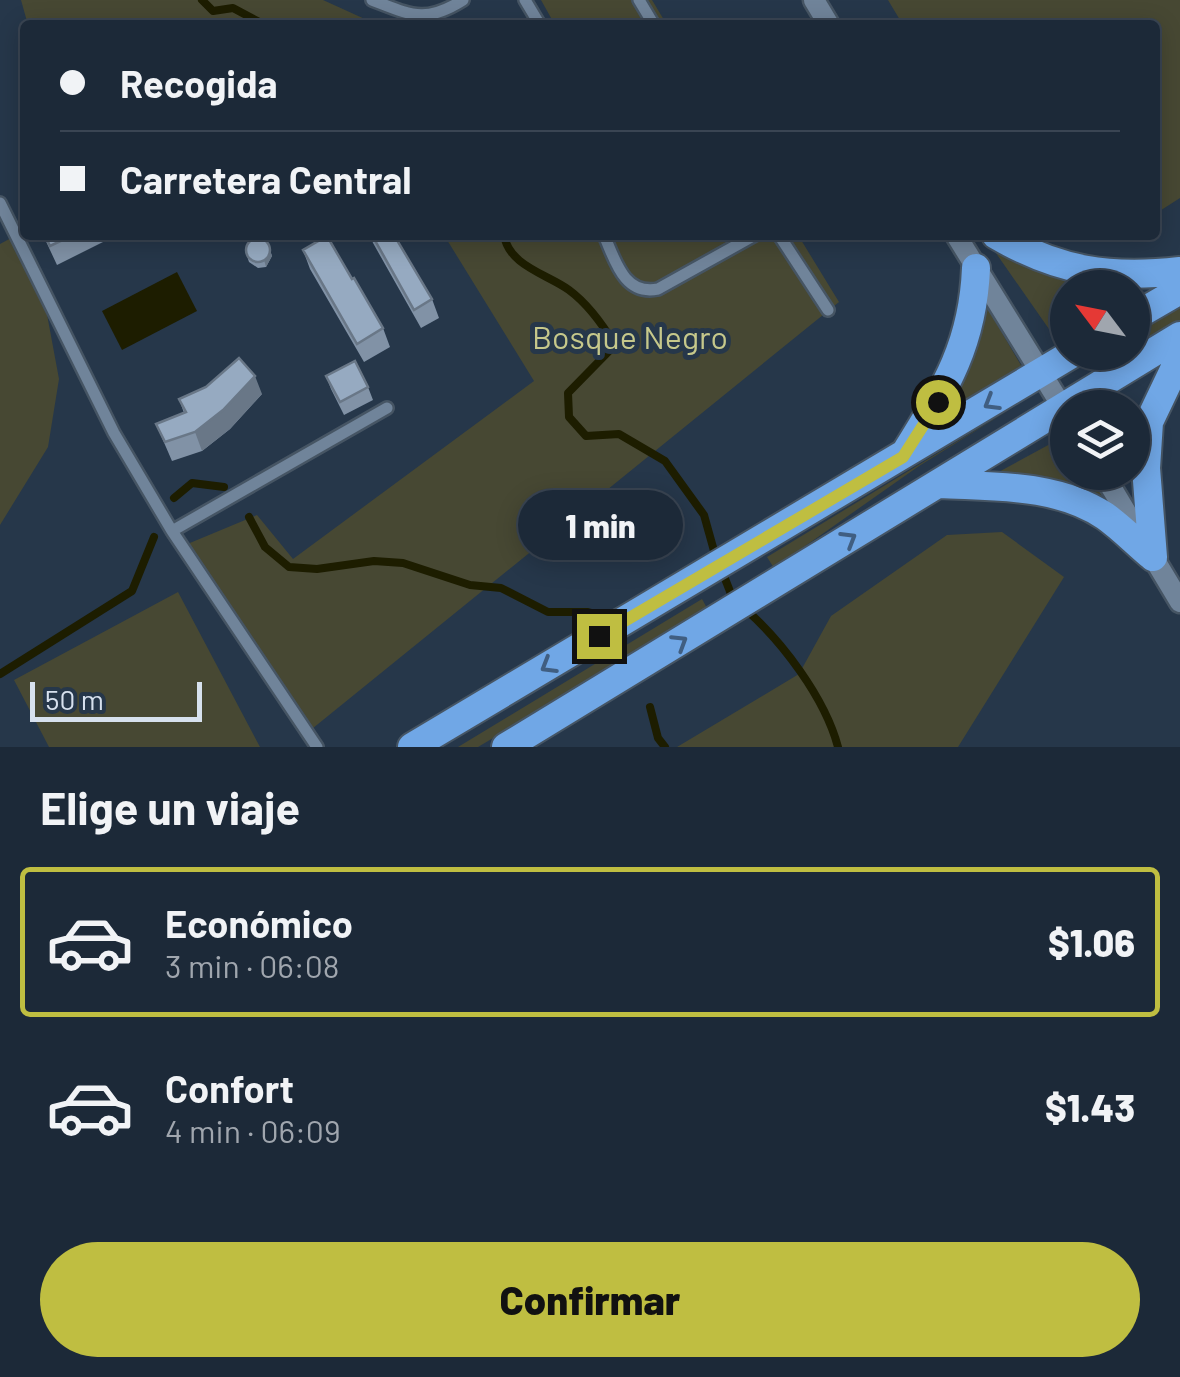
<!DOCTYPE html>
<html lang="es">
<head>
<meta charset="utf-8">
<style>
  body { margin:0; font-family:Barlow,sans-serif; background:#253140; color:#f1f3f6; height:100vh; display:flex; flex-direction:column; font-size:38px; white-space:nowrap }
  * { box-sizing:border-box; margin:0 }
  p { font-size:32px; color:#a0a6ae }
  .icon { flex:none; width:55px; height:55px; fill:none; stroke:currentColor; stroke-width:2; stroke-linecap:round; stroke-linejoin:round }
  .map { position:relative; height:747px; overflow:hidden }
  .drawer { display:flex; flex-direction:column; background:#1c2938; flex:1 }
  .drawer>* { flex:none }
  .hud { position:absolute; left:20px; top:20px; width:1140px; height:220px; border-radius:10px; box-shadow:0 5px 25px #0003,0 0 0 2px #3a4553; display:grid; align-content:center; height:220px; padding:0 40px; background:#1c2938 }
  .needle { width:65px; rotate:302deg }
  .controls { position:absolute; left:1050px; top:270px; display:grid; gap:20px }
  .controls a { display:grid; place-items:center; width:100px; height:100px; border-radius:50%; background:#1c2938; box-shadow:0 5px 25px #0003,0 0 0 2px #3a4553; font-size:50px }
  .scale { position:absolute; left:30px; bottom:25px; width:172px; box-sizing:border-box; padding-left:10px; border:5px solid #d7e1ee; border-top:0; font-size:28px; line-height:35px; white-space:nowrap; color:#d7e1ee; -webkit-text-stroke:8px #26374a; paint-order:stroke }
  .end { position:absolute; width:45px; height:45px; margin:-22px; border:12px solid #bfbe41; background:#111; box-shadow:0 0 0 5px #111 }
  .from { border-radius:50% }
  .bubble { position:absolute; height:70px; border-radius:35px; background:#1c2938; box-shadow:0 5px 25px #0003,0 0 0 2px #3a4553; font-size:32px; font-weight:800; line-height:70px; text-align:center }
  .hud b { display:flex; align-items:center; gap:35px; height:95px; font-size:38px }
  .hud b+b { border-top:2px solid #3a4553 }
  .hud i { width:25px; height:25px; background:#f1f3f6 }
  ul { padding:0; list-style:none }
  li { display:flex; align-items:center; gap:30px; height:150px; margin:0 20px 15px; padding:0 20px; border:5px solid transparent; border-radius:10px }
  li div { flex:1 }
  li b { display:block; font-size:38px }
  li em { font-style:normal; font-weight:800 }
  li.current { border-color:#bfbe41 }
  li>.icon { width:90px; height:90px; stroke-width:1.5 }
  h2 { padding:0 40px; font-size:45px; line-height:120px }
  .button { display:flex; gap:20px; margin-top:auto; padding:20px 40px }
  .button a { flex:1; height:115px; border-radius:60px; background:#bfbe41; color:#111; font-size:40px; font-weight:800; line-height:115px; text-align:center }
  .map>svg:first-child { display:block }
</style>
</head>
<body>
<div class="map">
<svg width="1180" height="747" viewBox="0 0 1180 747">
  <rect width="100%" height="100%" fill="#26374a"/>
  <path fill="#474833" d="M 21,0 L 323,0 L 378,25 L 28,25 Z
    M 541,0 L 652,0 L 667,25 L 555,25 Z
    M 888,0 L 1180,0 L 1180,198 L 1155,214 L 1155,25 L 903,25 Z
    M 444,235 L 798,235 L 839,302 L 302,737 L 185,545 L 257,515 L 293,559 L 534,381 Z
    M 13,237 L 46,309 L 59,379 L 48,447 L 0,525 L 0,244 Z
    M 991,246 L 1141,286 L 1133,292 L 1132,288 L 1068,288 L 1067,336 L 1058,342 Z
    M 1180,306 L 1180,320 L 1133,349 L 1133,334 Z
    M 987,307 L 1022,367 L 948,415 L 966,376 Z
    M 1027,399 L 919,466 L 774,568 L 767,557 Z
    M 1063,437 L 1067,443 L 1068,472 L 1088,473 L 1116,513 L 995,474 Z
    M 1002,532 L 1064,577 L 958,747 L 677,747 L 799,674 L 831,616 L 947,535 Z
    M 178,592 L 260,747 L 49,747 L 14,680 Z
    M 702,599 L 708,610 L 478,747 L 458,747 Z"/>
  <path fill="#1d1d00" d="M 177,272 L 197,311 L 122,350 L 102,311 Z"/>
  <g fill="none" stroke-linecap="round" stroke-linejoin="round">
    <path stroke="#1d1d00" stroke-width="8" d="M 202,0 L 213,11 L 233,8 L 265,25
      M 504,235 C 509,266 547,274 569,290 C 588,304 603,325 615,345 L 568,393 L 569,417 L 586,436 L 619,434 L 665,461 L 704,515 L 716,558
      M 174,498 L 192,483 L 224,487
      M 249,517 L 265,547 L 289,567 L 317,569 L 374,561 L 403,563 L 470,585 L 501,588 L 548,612 L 588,612 L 611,618
      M 722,571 L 733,599
      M 744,608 C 782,641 825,698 838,747
      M 0,674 L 132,591 L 154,537
      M 650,707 L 658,738 L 665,747"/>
    <g stroke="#465564" stroke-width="16">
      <path id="service" d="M 372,0 C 411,15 425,24 463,0
        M 525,0 L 540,25
        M 639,0 L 654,25
        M 0,203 L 114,433 L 172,531
        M 604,235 C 615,260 624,296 658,289 L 755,235
        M 779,235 L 828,310
        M 317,747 L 172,531 L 387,408"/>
    </g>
    <g stroke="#465564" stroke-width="25">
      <path id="minor" d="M 1102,472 L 1180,602"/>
    </g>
    <g stroke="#465564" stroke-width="25">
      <path id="tertiary" d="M 814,0 L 829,25
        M 956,235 L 1063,408"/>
    </g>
    <g stroke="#465564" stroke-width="32">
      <path id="trunk" d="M 996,235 C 1058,271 1109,279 1180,271
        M 1132,318 L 1180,290
        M 907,450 C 946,387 973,344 976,268
        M 940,484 C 996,487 1057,484 1105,516 C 1122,528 1137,544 1153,557
        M 1153,557 L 1146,468 L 1149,422 L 1180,357
        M 412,747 L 1075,352
        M 506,747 L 1180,336"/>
    </g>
    <use href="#service" stroke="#70849a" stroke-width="11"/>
    <use href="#minor" stroke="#70849a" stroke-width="20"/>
    <use href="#tertiary" stroke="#70849a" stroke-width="20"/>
    <use href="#trunk" stroke="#70a7e6" stroke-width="28"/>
  </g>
  <path fill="#8192a6" d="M 43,235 L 117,235 L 57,265 Z
    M 370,235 L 394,235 L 432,299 L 439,318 L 421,328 L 373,243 Z
    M 267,242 L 272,256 L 266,267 L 258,268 L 249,262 L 247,256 Z
    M 303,250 L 352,279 L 383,328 L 390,347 L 364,362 L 310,269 Z
    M 326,376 L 368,387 L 373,400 L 344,415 L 331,389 Z
    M 262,394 L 230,429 L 202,451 L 172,461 L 156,424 L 184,413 L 179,399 Z"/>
  <path fill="#697787" d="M 270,250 L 272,256 L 266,267 L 264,260 Z
    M 255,376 L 262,394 L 230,429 L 202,451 L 195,432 Z"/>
  <path fill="#96aac1" stroke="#697787" stroke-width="2.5" d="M 45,235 L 73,235 L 50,246 Z
    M 372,235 L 394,235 L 432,299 L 414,310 Z
    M 327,236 L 352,279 L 354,278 L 383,328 L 357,344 L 303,250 Z
    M246 250a12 12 0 1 1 24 0a12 12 0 1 1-24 0Z
    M 239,358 L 255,376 L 223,410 L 195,432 L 165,442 L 156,424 L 186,412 L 179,399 L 206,387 Z
    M 355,361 L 368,387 L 340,402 L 326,376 Z"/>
  <defs><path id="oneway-chevron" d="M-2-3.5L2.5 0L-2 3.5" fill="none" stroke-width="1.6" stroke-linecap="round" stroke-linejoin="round" transform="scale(2.5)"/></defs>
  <g stroke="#405e81">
    <use href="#oneway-chevron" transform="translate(991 403) rotate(149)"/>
    <use href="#oneway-chevron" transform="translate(849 539) rotate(-31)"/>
    <use href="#oneway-chevron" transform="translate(680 642) rotate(-32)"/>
    <use href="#oneway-chevron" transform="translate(548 666) rotate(149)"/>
  </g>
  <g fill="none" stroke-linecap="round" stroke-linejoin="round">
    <path stroke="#bfbe41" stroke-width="12" d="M 599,636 L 903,457 L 938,402"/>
  </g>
  <g text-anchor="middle" stroke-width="10" stroke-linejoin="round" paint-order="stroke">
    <g font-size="32" fill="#c6c88b" stroke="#26374a">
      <text x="630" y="349">Bosque Negro</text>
    </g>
  </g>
</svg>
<div class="controls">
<a><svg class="needle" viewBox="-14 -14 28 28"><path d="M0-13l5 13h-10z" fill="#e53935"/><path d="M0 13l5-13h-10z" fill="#a0a6ae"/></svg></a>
<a><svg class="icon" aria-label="layers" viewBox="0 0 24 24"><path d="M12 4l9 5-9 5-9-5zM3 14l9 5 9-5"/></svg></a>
</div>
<div class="scale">50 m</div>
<i class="end from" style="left:938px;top:402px"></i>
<i class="end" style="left:599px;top:636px"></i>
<div class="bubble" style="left:518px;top:490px;width:165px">1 min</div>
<div class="hud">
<b><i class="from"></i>Recogida</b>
<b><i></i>Carretera Central</b>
</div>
</div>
<section class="drawer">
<h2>Elige un viaje</h2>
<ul>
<li class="current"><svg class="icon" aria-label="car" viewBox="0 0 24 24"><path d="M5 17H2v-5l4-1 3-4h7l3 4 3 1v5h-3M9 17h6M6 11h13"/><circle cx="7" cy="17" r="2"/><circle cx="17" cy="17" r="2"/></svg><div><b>Económico</b><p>3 min · 06:08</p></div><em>$1.06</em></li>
<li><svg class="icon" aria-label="car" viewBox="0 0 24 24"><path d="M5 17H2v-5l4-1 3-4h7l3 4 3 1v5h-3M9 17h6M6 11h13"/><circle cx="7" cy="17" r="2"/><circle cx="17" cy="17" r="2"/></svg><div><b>Confort</b><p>4 min · 06:09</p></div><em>$1.43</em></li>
</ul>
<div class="button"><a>Confirmar</a></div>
</section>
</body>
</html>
